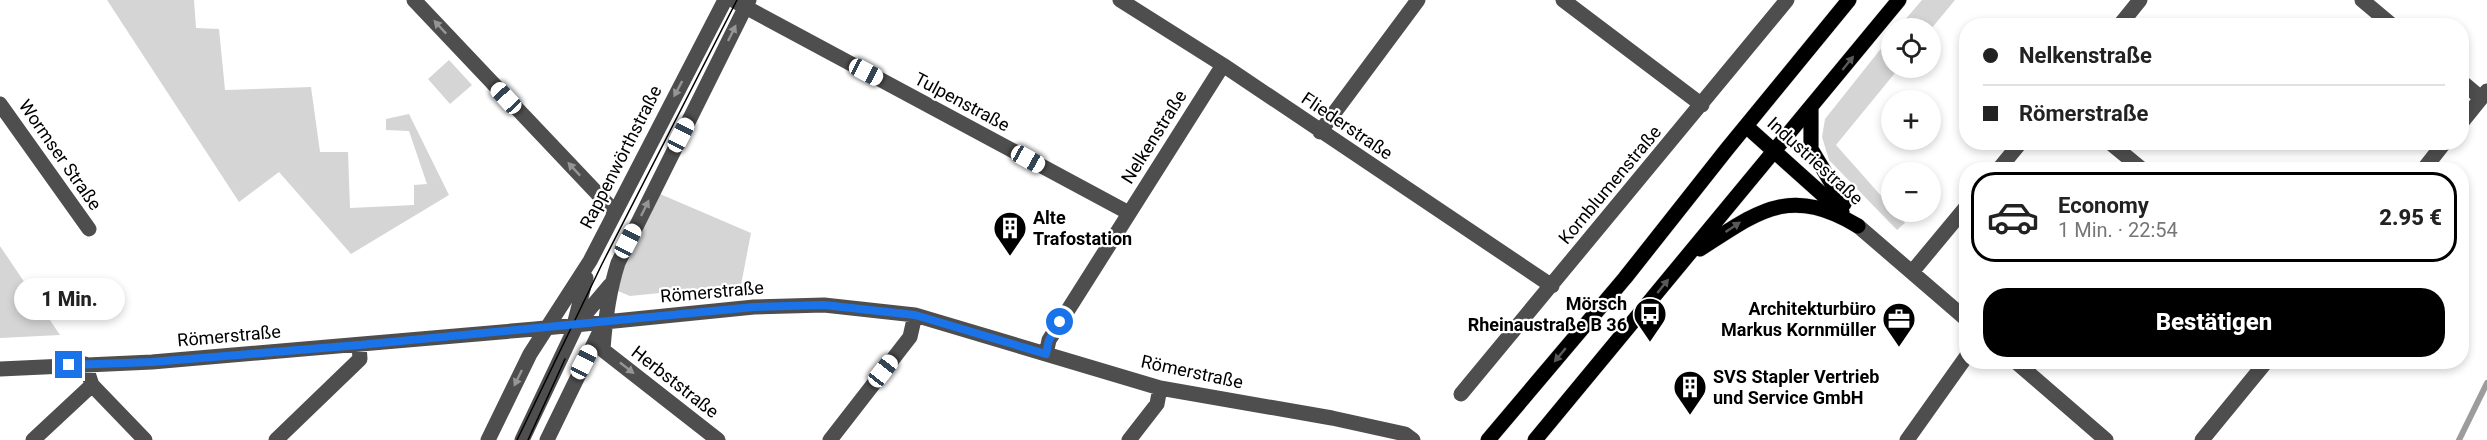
<!DOCTYPE html>
<html lang="de">
<head>
<meta charset="utf-8">
<style>
  body { margin:0; font-family:Roboto,sans-serif; background:#f6f6f6; color:#222; height:100vh; display:flex; flex-direction:column; font-size:22px; white-space:nowrap }
  * { box-sizing:border-box; margin:0 }
  p { font-size:20px; color:#767676 }
  .icon { flex:none; width:33px; height:33px; fill:none; stroke:currentColor; stroke-width:2; stroke-linecap:round; stroke-linejoin:round }
  .map { position:relative; flex:1; overflow:hidden }
  .drawer { position:absolute; left:1959px; top:162px; width:510px; height:207px; display:flex; flex-direction:column; background:#fff; border-radius:24px; box-shadow:0 3px 9px #0003 }
  .drawer>* { flex:none }
  .guide { position:absolute; left:1959px; top:18px; width:510px; height:132px; border-radius:24px; box-shadow:0 3px 9px #0003; display:grid; align-content:center; height:132px; padding:0 24px; background:#fff }
  .fabs { position:absolute; left:1881px; top:18px; display:grid; gap:12px }
  .fabs a { display:grid; place-items:center; width:60px; height:60px; border-radius:50%; background:#fff; box-shadow:0 3px 9px #0003; font-size:30px }
  .end { position:absolute; width:27px; height:27px; margin:-14px; border:8px solid #1a73e8; background:#fff; box-shadow:0 0 0 3px #fff }
  .from { border-radius:50% }
  .bubble { position:absolute; height:42px; border-radius:21px; background:#fff; box-shadow:0 3px 9px #0003; font-size:20px; font-weight:800; line-height:42px; text-align:center }
  .car { position:absolute; width:18px; height:36px; margin:-18px -9px; border-radius:8px; box-shadow:0 0 4px 2px #0007; background:linear-gradient(#fff 24%,#345 0 40%,#fff 0 76%,#345 0 86%,#fff 0) }
  .guide b { display:flex; align-items:center; gap:21px; height:57px; font-size:22px }
  .guide b+b { border-top:2px solid #e0e0e0 }
  .guide i { width:15px; height:15px; background:#222 }
  ul { padding:10px 0 0; list-style:none }
  li { display:flex; align-items:center; gap:18px; height:90px; margin:0 12px 9px; padding:0 12px; border:3px solid transparent; border-radius:24px }
  li div { flex:1 }
  li b { display:block; font-size:22px }
  li em { font-style:normal; font-weight:800 }
  li.current { border-color:#000 }
  li>.icon { width:54px; height:54px; stroke-width:1.5 }
  .cta { display:flex; gap:12px; margin-top:auto; padding:12px 24px }
  .cta a { flex:1; height:69px; border-radius:24px; background:#000; color:#fff; font-size:24px; font-weight:800; line-height:69px; text-align:center }
  .map>svg:first-child { display:block }
</style>
</head>
<body>
<div class="map">
<svg width="2487" height="440" viewBox="0 0 2487 440">
  <rect width="100%" height="100%" fill="#fff"/>
  <path fill="#d5d5d5" d="M 107,0 L 194,0 L 196,28 L 219,29 L 225,90 L 311,87 L 320,152 L 348,152 L 350,208 L 414,205 L 414,185 L 427,184 L 409,131 L 386,130 L 386,119 L 409,114 L 449,195 L 351,254 L 279,172 L 239,202 Z
    M 1922,0 L 1955,0 L 1931,29 L 1898,28 Z
    M 1891,36 L 1892,68 L 1899,68 L 1836,145 L 1891,207 L 1892,212 L 1895,212 L 1905,223 L 1897,230 L 1829,160 L 1822,137 L 1825,119 Z
    M 449,60 L 472,85 L 450,104 L 428,79 Z
    M 660,194 L 751,233 L 741,285 L 630,296 L 618,291 L 619,276 Z
    M 0,246 L 60,335 L 0,338 Z"/>
  <g fill="none" stroke-linecap="round" stroke-linejoin="round">
    <path stroke="#9c9c9c" stroke-width="6" d="M 2459,440 L 2487,383"/>
    <g stroke="#dbdbdb" stroke-width="16">
      <path id="major" d="M 1811,109 L 1811,149 L 1844,204
        M 1746,126 L 1842,212
        M 1700,249 C 1759,211 1789,185 1858,226
        M 1488,440 L 1625,278 L 1727,149 L 1849,0
        M 1535,440 L 1899,0"/>
    </g>
    <path stroke="#4e4e4e" stroke-width="15" d="M 414,0 L 614,211
      M 1120,0 L 1223,65 L 1552,286
      M 1563,0 L 1702,105
      M 2362,0 L 2393,26
      M 736,2 L 1129,213
      M 2119,26 L 2140,0
      M 2462,82 L 2481,98
      M 0,104 L 89,229
      M 2462,122 L 2487,91
      M 1320,132 L 1418,0
      M 2109,142 L 2143,170
      M 1998,170 L 2021,142
      M 2423,170 L 2445,142
      M 1858,226 L 1966,319
      M 1912,272 L 1966,207
      M 574,325 L 586,278
      M 1046,354 L 1049,340 L 1223,65
      M 2016,362 L 2106,440
      M 85,364 L 92,385 L 145,440
      M 0,369 L 152,362 L 535,329 L 754,307 L 824,305 L 915,315 L 1160,388 L 1332,418 L 1405,434 L 1413,440
      M 1461,394 L 1787,0
      M 33,440 L 92,385
      M 276,440 L 360,359 L 359,345
      M 488,440 L 530,354 L 590,261 L 725,0
      M 522,440 L 577,324 L 610,285
      M 547,440 L 602,327
      M 718,440 L 603,350 C 605,320 609,291 618,263 L 749,0
      M 830,440 L 910,337 L 915,315
      M 1129,440 L 1157,404 L 1160,388
      M 1907,440 L 1966,357
      M 2202,440 L 2266,362"/>
    <use href="#major" stroke="#000" stroke-width="15"/>
    <path stroke="#000" stroke-width="1.5" d="M 517,440 L 602,264 L 737,0
      M 528,440 L 565,359"/>
  </g>
  <defs><path id="oneway-solid" d="M-6-.8H1V-3.2L6.5 0L1 3.2V.8H-6Z" transform="scale(1.5)"/></defs>
  <g fill="#959595">
    <use href="#oneway-solid" transform="translate(440 27) rotate(-133)"/>
    <use href="#oneway-solid" transform="translate(732 33) rotate(-64)"/>
    <use href="#oneway-solid" transform="translate(678 89) rotate(118)"/>
    <use href="#oneway-solid" transform="translate(574 169) rotate(-133)"/>
    <use href="#oneway-solid" transform="translate(645 208) rotate(-64)"/>
    <use href="#oneway-solid" transform="translate(627 368) rotate(38)"/>
    <use href="#oneway-solid" transform="translate(518 378) rotate(116)"/>
  </g>
  <g fill="#595959">
    <use href="#oneway-solid" transform="translate(1848 63) rotate(-51)"/>
    <use href="#oneway-solid" transform="translate(1733 227) rotate(-34)"/>
    <use href="#oneway-solid" transform="translate(1663 286) rotate(-51)"/>
    <use href="#oneway-solid" transform="translate(1560 355) rotate(130)"/>
  </g>
  <g fill="none" stroke-linecap="round" stroke-linejoin="round">
    <path stroke="#1a73e8" stroke-width="8" d="M 69,365 L 152,362 L 359,345 L 754,307 L 824,305 L 915,315 L 1046,354 L 1049,340 L 1060,322"/>
  </g>
  <defs>
    <g id="building-pin" transform="scale(1.725)"><path d="M0 17L-7.5 6A9.5 9.5 0 1 1 7.5 6Z" fill="#000" stroke="#fff"/><path d="M-4-6H4V6H1V3H-1V6H-4ZM-2.5-4.3h1.7v1.8h-1.7ZM.8-4.3h1.7v1.8H.8ZM-2.5-1h1.7V.8h-1.7ZM.8-1h1.7V.8H.8Z" fill="#fff"/></g>
    <g id="bus-pin" transform="scale(1.725)"><path d="M0 17L-7.5 6A9.5 9.5 0 1 1 7.5 6Z" fill="#000" stroke="#fff"/><path d="M-5-6H5V4H4V6H2V4H-2V6H-4V4H-5ZM-3.5-4V0h7V-4ZM-3.5 1.2v1.5H-2V1.2ZM2 1.2v1.5H3.5V1.2Z" fill="#fff"/></g>
    <g id="office-pin" transform="scale(1.725)"><path d="M0 17L-7.5 6A9.5 9.5 0 1 1 7.5 6Z" fill="#000" stroke="#fff"/><path d="M-6-3h4V-5.5h4V-3h4V5H-6ZM-1-4.5V-3h2v-1.5ZM-6 0V1H6V0Z" fill="#fff"/></g>
  </defs>
  <g fill-rule="evenodd">
    <use href="#building-pin" x="1010" y="228"/>
    <use href="#bus-pin" x="1650" y="314"/>
    <use href="#office-pin" x="1899" y="319"/>
    <use href="#building-pin" x="1690" y="387"/>
  </g>
  <g text-anchor="middle" stroke-width="4.5" stroke-linejoin="round" paint-order="stroke">
    <g font-size="18" fill="#000" stroke="#fff">
      <text transform="translate(962 102) rotate(28)" y="6">Tulpenstraße</text>
      <text transform="translate(1347 126) rotate(34)" y="6">Fliederstraße</text>
      <text transform="translate(1154 137) rotate(-58)" y="6">Nelkenstraße</text>
      <text transform="translate(60 155) rotate(55)" y="6">Wormser Straße</text>
      <text transform="translate(621 157) rotate(-63)" y="6">Rappenwörthstraße</text>
      <text transform="translate(1815 161) rotate(42)" y="6">Industriestraße</text>
      <text transform="translate(1610 185) rotate(-50)" y="6">Kornblumenstraße</text>
      <text transform="translate(712 292) rotate(-5)" y="6">Römerstraße</text>
      <text transform="translate(229 336) rotate(-5)" y="6">Römerstraße</text>
      <text transform="translate(1192 372) rotate(12)" y="6">Römerstraße</text>
      <text transform="translate(675 382) rotate(38)" y="6">Herbststraße</text>
    </g>
    <g font-size="18" font-weight="bold" fill="#000" stroke="#fff" text-anchor="start">
      <text x="1033" y="224">Alte<tspan x="1033" dy="21">Trafostation</tspan></text>
      <text x="1627" y="310" text-anchor="end">Mörsch<tspan x="1627" dy="21">Rheinaustraße B 36</tspan></text>
      <text x="1876" y="315" text-anchor="end">Architekturbüro<tspan x="1876" dy="21">Markus Kornmüller</tspan></text>
      <text x="1713" y="383">SVS Stapler Vertrieb<tspan x="1713" dy="21">und Service GmbH</tspan></text>
    </g>
  </g>
</svg>
<div class="fabs">
<a><svg class="icon" aria-label="locate" viewBox="0 0 24 24"><circle cx="12" cy="12" r="6"/><path d="M12 2v4M12 18v4M2 12h4M18 12h4"/></svg></a>
<a>+</a>
<a>−</a>
</div>
<i class="end from" style="left:1060px;top:322px"></i>
<i class="end" style="left:69px;top:365px"></i>
<div class="bubble" style="left:14px;top:278px;width:111px">1 Min.</div>
<i class="car" style="left:866px;top:72px;rotate:118deg"></i>
<i class="car" style="left:506px;top:98px;rotate:317deg"></i>
<i class="car" style="left:681px;top:135px;rotate:27deg"></i>
<i class="car" style="left:1028px;top:159px;rotate:119deg"></i>
<i class="car" style="left:628px;top:241px;rotate:27deg"></i>
<i class="car" style="left:584px;top:362px;rotate:27deg"></i>
<i class="car" style="left:883px;top:371px;rotate:38deg"></i>
<div class="guide">
<b><i class="from"></i>Nelkenstraße</b>
<b><i></i>Römerstraße</b>
</div>
<section class="drawer">
<ul>
<li class="current"><svg class="icon" aria-label="car" viewBox="0 0 24 24"><path d="M5 17H2v-5l4-1 3-4h7l3 4 3 1v5h-3M9 17h6M6 11h13"/><circle cx="7" cy="17" r="2"/><circle cx="17" cy="17" r="2"/></svg><div><b>Economy</b><p>1 Min. · 22:54</p></div><em>2.95 €</em></li>
</ul>
<div class="cta"><a>Bestätigen</a></div>
</section>
</div>
</body>
</html>
